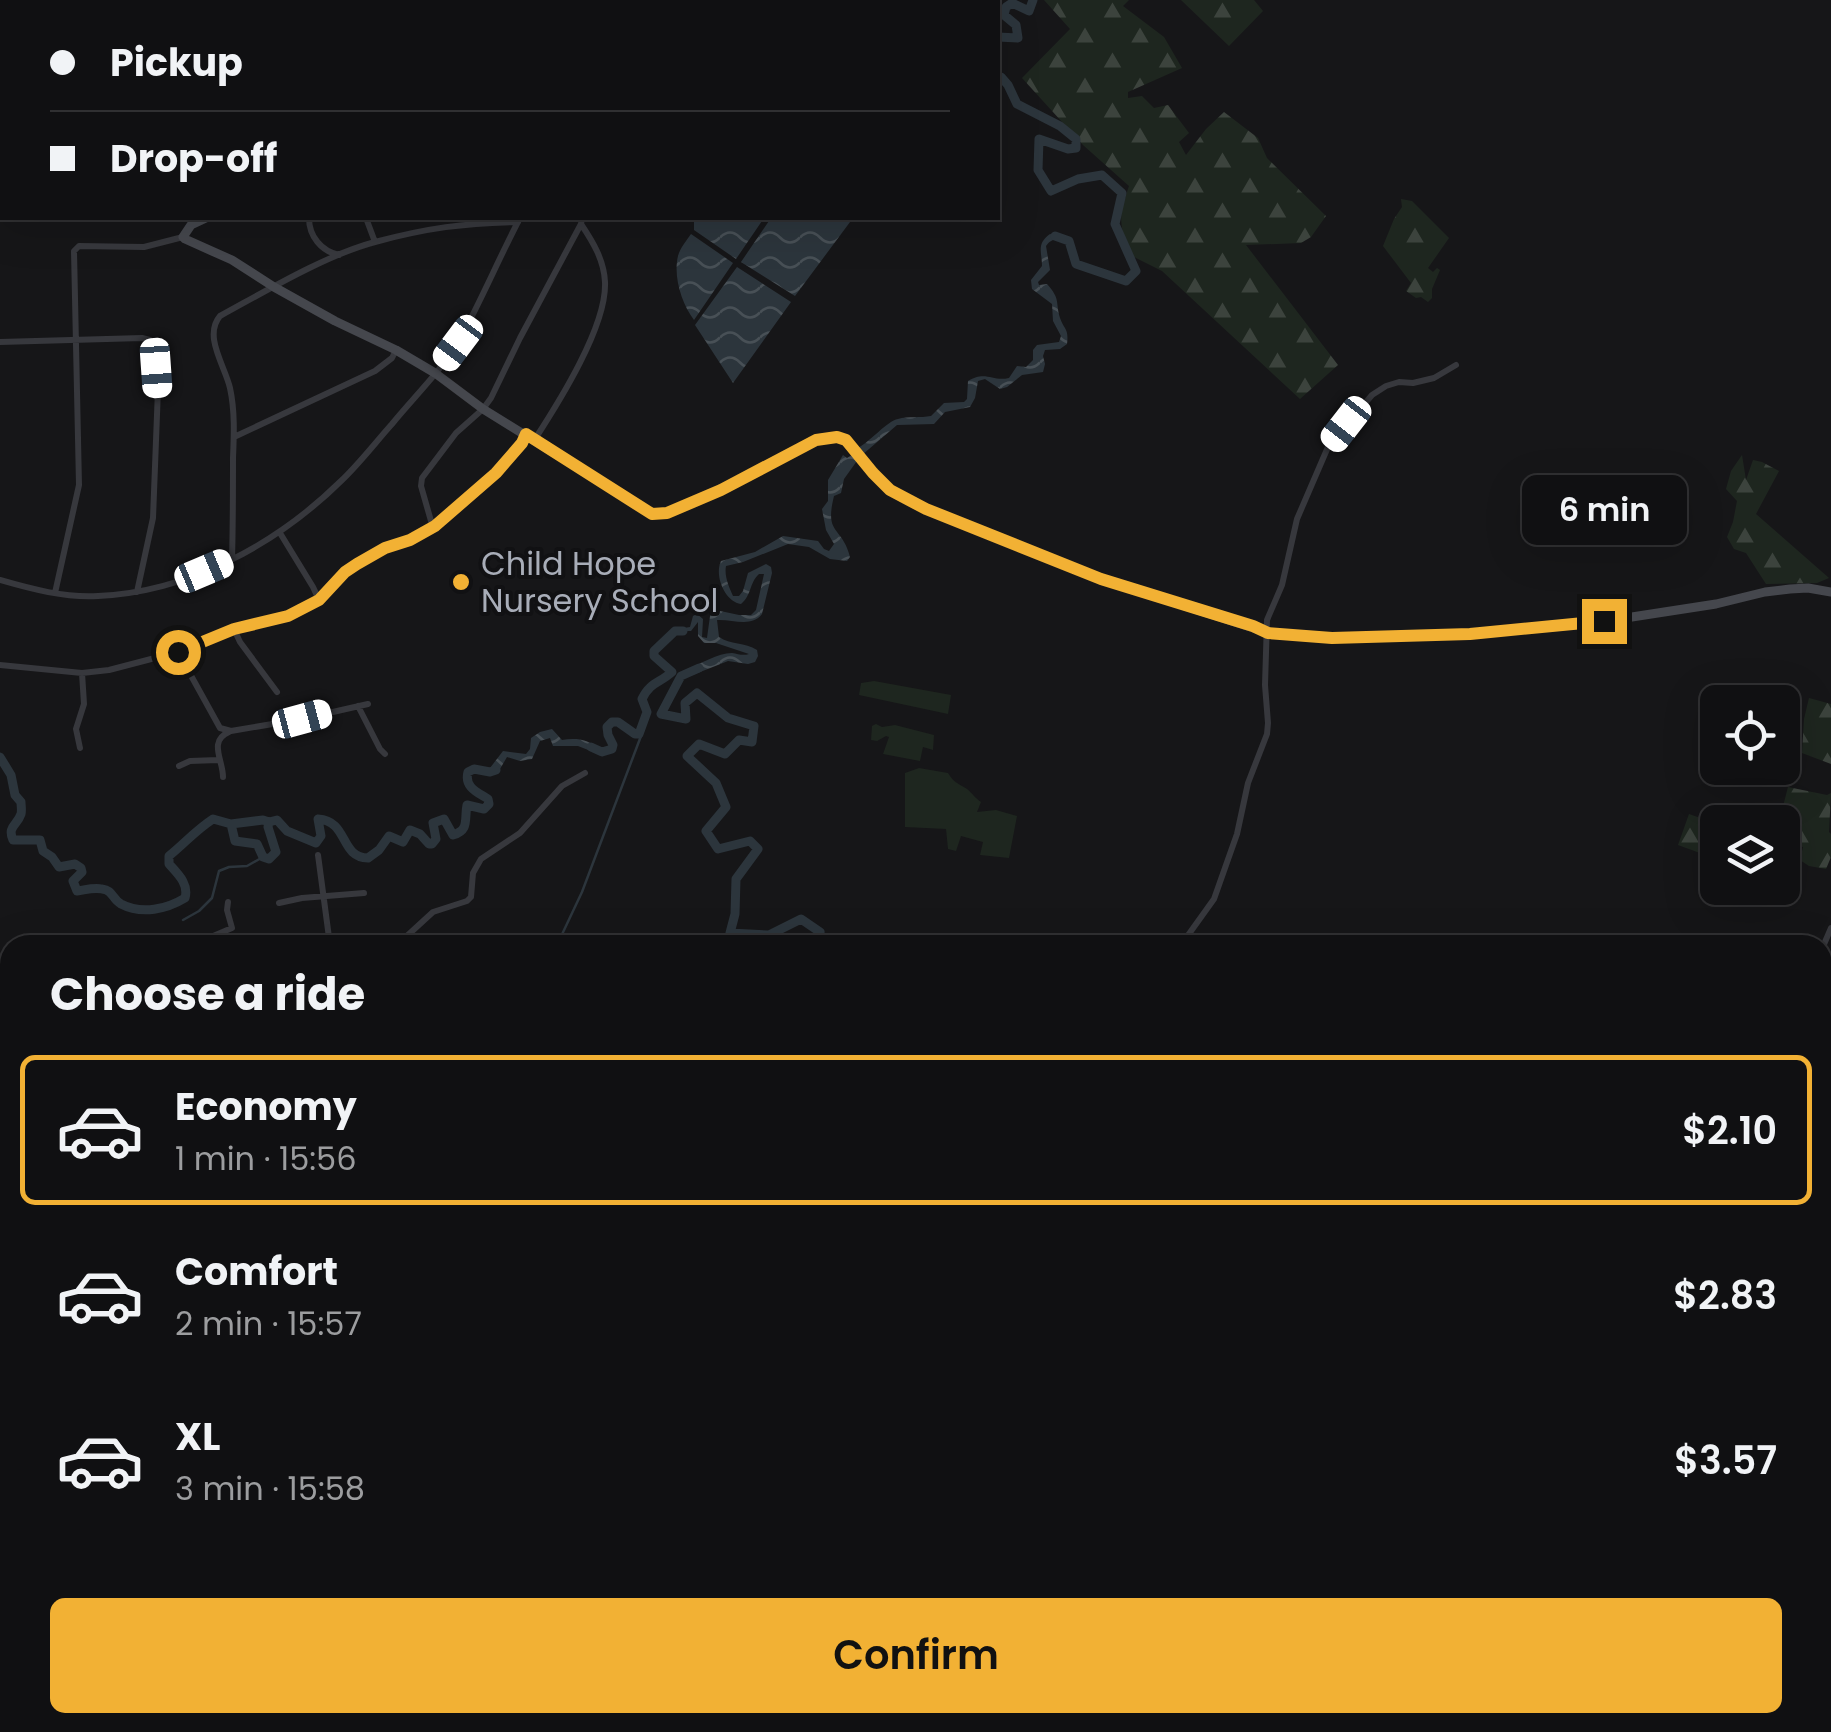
<!DOCTYPE html>
<html lang="en">
<head>
<meta charset="utf-8">
<style>
  body { margin:0; font-family:Poppins,sans-serif; background:#19191b; color:#f1f3f6; height:100vh; display:flex; flex-direction:column; font-size:38px; white-space:nowrap }
  * { box-sizing:border-box; margin:0 }
  p { font-size:32px; color:#9c9d9f }
  .icon { flex:none; width:55px; height:55px; fill:none; stroke:currentColor; stroke-width:2; stroke-linecap:round; stroke-linejoin:round }
  .map { position:relative; flex:1; overflow:hidden }
  .side { position:absolute; left:0px; top:935px; width:1832px; height:798px; display:flex; flex-direction:column; background:#101012; border-radius:30px 30px 0 0; box-shadow:0 10px 40px #0002,0 0 0 2px #303032 }
  .side>* { flex:none }
  .top-card { position:absolute; left:0px; top:0px; width:1000px; height:220px; box-shadow:0 10px 40px #0002,0 0 0 2px #303032; display:grid; align-content:center; height:220px; padding:0 50px; background:#101012 }
  .fabs { position:absolute; left:1700px; top:685px; display:grid; gap:20px }
  .fabs a { display:grid; place-items:center; width:100px; height:100px; border-radius:15px; background:#101012; box-shadow:0 10px 40px #0002,0 0 0 2px #303032; font-size:50px }
  .end { position:absolute; width:45px; height:45px; margin:-22px; border:12px solid #f2b134; background:#111; box-shadow:0 0 0 5px #111 }
  .from { border-radius:50% }
  .bubble { position:absolute; height:70px; border-radius:15px; background:#101012; box-shadow:0 10px 40px #0002,0 0 0 2px #303032; font-size:32px; font-weight:600; line-height:70px; text-align:center }
  .car { position:absolute; width:30px; height:60px; margin:-30px -15px; border-radius:12px; box-shadow:0 0 8px 2px #0007; background:linear-gradient(#fff 24%,#345 0 40%,#fff 0 76%,#345 0 86%,#fff 0) }
  .top-card b { display:flex; align-items:center; gap:35px; height:95px; font-size:38px }
  .top-card b+b { border-top:2px solid #303032 }
  .top-card i { width:25px; height:25px; background:#f1f3f6 }
  ul { padding:0; list-style:none }
  li { display:flex; align-items:center; gap:30px; height:150px; margin:0 20px 15px; padding:0 30px; border:5px solid transparent; border-radius:15px }
  li div { flex:1 }
  li b { display:block; font-size:38px }
  li em { font-style:normal; font-weight:600 }
  li.active { border-color:#f2b134 }
  li>.icon { width:90px; height:90px; stroke-width:1.5 }
  h2 { padding:0 50px; font-size:45px; line-height:120px }
  .button { display:flex; gap:20px; margin-top:auto; padding:20px 50px }
  .button a { flex:1; height:115px; border-radius:15px; background:#f2b134; color:#111; font-size:40px; font-weight:600; line-height:115px; text-align:center }
  .map>svg:first-child { display:block }
</style>
</head>
<body>
<div class="map">
<svg width="1831" height="1732" viewBox="0 0 1831 1732">
  <defs>
    <pattern id="forest-firs" width="22" height="20" patternUnits="userSpaceOnUse" patternTransform="scale(2.5)"><rect width="22" height="20" fill="#1e261f"/><path d="M5 1l3.5 6h-7zM16 11l3.5 6h-7z" fill="#3c433d"/></pattern>
    <pattern id="water-waves" width="16" height="10" patternUnits="userSpaceOnUse" patternTransform="scale(2.5)"><rect width="16" height="10" fill="#2c353c"/><path d="M0 5q4-4 8 0t8 0" fill="none" stroke="#485056"/></pattern>
  </defs>
  <rect width="100%" height="100%" fill="#161618"/>
  <path fill="#222225" d="M 0,1489 L 10,1489 L 10,1578 L 0,1562 Z"/>
  <path fill="#1e261f" d="M 874,681 L 951,695 L 948,714 L 859,695 L 861,683 Z
    M 876,724 L 882,727 L 895,725 L 934,735 L 933,750 L 923,747 L 920,761 L 883,754 L 889,737 L 886,736 L 877,741 L 871,740 L 872,726 Z
    M 919,768 L 948,773 C 954,783 958,783 967,789 C 972,793 975,798 981,802 L 977,812 L 996,810 L 1017,816 L 1009,858 L 980,855 L 983,842 L 961,836 L 956,851 L 948,849 L 946,829 L 905,827 L 905,773 Z"/>
  <path fill="url(#forest-firs)" d="M 1044,0 L 1129,0 L 1123,6 L 1164,37 L 1182,68 L 1128,92 L 1128,98 L 1142,96 L 1154,108 L 1168,105 L 1189,133 L 1179,142 L 1186,155 L 1206,129 L 1224,112 L 1258,138 L 1267,158 L 1326,216 L 1311,237 L 1301,243 L 1246,245 L 1338,365 L 1300,399 L 1162,271 L 1130,255 C 1119,222 1118,219 1129,186 L 1083,145 L 1022,78 L 1070,29 Z
    M 1181,0 L 1254,0 L 1263,11 L 1229,46 Z
    M 1401,199 L 1412,201 L 1449,238 L 1428,268 L 1433,272 L 1437,268 L 1440,270 L 1432,289 L 1432,298 L 1428,302 L 1421,297 L 1416,298 L 1406,291 L 1411,283 L 1383,246 L 1394,219 L 1402,207 Z
    M 1742,455 L 1746,480 L 1753,460 L 1762,462 L 1779,471 L 1756,514 L 1829,578 L 1817,583 L 1766,584 L 1746,553 L 1734,549 L 1727,537 L 1733,522 L 1737,501 L 1726,489 L 1731,471 Z
    M 1809,698 L 1831,704 L 1831,764 L 1802,753 L 1804,719 Z
    M 1788,787 L 1827,795 L 1831,793 L 1829,832 L 1831,834 L 1831,857 L 1826,869 L 1809,866 L 1800,860 L 1803,847 L 1783,842 L 1782,822 L 1779,822 Z
    M 1689,814 L 1717,824 L 1717,834 L 1704,837 L 1700,853 L 1678,845 Z"/>
  <path fill="url(#water-waves)" d="M 698,218 L 764,218 L 736,259 L 694,230 L 694,220 Z
    M 771,218 L 853,218 L 795,296 L 741,262 Z
    M 691,234 L 733,263 L 694,320 C 682,304 673,277 678,256 C 680,248 687,240 691,234 Z
    M 1050,234 L 1067,238 L 1065,241 C 1056,239 1052,238 1046,246 L 1050,270 L 1038,282 L 1039,285 L 1047,284 C 1061,300 1055,301 1060,318 C 1064,330 1069,328 1067,344 L 1060,349 L 1045,350 L 1043,356 L 1045,364 L 1043,372 L 1022,375 L 1007,387 L 1000,389 L 985,379 L 978,381 L 975,398 L 970,407 L 945,412 L 934,424 L 897,425 L 862,455 L 858,448 C 871,441 887,421 898,419 C 908,416 921,418 931,416 L 944,403 L 964,402 L 967,399 L 968,381 C 986,370 992,382 1009,378 L 1017,366 L 1026,367 L 1033,360 L 1033,350 L 1037,345 L 1059,342 L 1061,336 L 1053,321 L 1052,304 L 1032,289 L 1031,280 L 1042,266 C 1042,252 1036,244 1050,234 Z
    M 737,267 L 791,302 L 733,383 L 695,325 Z
    M 855,453 L 859,458 L 844,479 L 841,493 L 834,496 C 824,536 842,525 850,557 L 847,561 L 830,559 L 809,547 L 788,544 L 743,562 L 726,566 C 724,576 729,587 733,596 L 739,596 L 743,591 L 748,573 L 766,564 L 771,567 L 772,573 L 762,614 C 751,628 733,619 717,620 L 719,637 C 730,645 745,642 757,650 L 758,656 L 755,662 L 748,664 L 728,661 L 690,676 L 688,669 C 700,664 718,653 732,653 C 738,654 743,656 749,654 L 716,643 L 704,643 L 698,636 L 698,622 L 691,631 L 675,631 L 678,629 L 690,627 L 693,616 L 697,614 L 703,619 L 702,637 L 707,638 L 711,609 L 739,615 L 751,615 L 756,610 L 764,574 L 759,574 C 749,583 752,595 741,604 C 725,602 714,576 721,561 L 755,552 L 783,536 L 818,541 L 824,549 L 829,551 L 834,544 L 826,530 L 822,509 L 828,501 L 828,480 L 843,455 L 847,458 Z
    M 552,729 L 562,740 C 574,738 589,738 598,750 L 596,753 L 578,746 L 553,746 L 550,738 L 540,741 L 532,759 L 520,761 L 507,757 L 500,769 L 491,776 L 487,773 L 485,767 L 490,768 L 503,751 L 526,754 L 530,749 L 531,738 L 540,732 Z"/>
  <g fill="none" stroke-linecap="round" stroke-linejoin="round">
    <path stroke="#2c353c" stroke-width="2.5" d="M 183,920 L 199,911 L 212,898 L 219,871 L 229,867 L 247,866 L 263,857
      M 557,945 L 582,892 L 641,736 L 639,734
      M 0,1202 L 10,1202"/>
    <path stroke="#2c353c" stroke-width="9" d="M 998,37 L 1018,38 L 1016,25 L 1004,15 L 1006,7 L 1012,3 L 1029,11 L 1033,0
      M 998,78 L 1001,77 L 1008,85 L 1017,104 L 1060,126 L 1076,139 L 1076,148 L 1068,149 L 1039,139 L 1038,170 L 1051,191 L 1078,179 L 1102,175 L 1122,193 L 1115,224 L 1136,271 L 1126,281 L 1076,264 L 1069,241 L 1055,236
      M 699,668 L 681,676 L 661,714 L 686,719 L 685,703 L 697,693 L 728,718 L 754,726 L 752,742 L 739,740 L 725,754 L 699,744 L 687,756 L 716,783 L 726,807 L 706,831 L 718,849 L 750,841 L 758,849 L 736,879 L 735,914 L 730,933 L 769,935 L 801,919 L 820,932 L 812,945
      M 591,747 L 602,752 L 612,749 L 613,745 L 608,735 L 607,727 L 612,722 L 618,722 L 635,734 L 639,734 L 647,712 L 642,699 C 650,682 660,683 672,672 L 654,656 L 654,651 L 675,631 L 683,631
      M 0,757 L 11,775 L 15,795 L 21,802 C 21,806 22,810 21,814 C 17,826 7,826 13,840 L 40,840 L 43,851 L 52,857 L 59,867 L 75,864 L 81,868 L 82,872 L 73,881 L 77,891 C 85,890 94,887 102,889 C 113,890 112,899 121,904 C 142,915 167,909 185,898 C 189,884 178,874 169,864 L 169,856 C 185,843 196,830 213,819 L 231,824 L 235,841 L 257,844 L 263,857 L 269,859 L 276,852 L 268,827 L 269,822 L 277,820 L 287,831 L 316,843 L 321,836 L 318,819 C 349,821 339,857 368,858 L 379,850 L 389,836 L 403,842 L 410,830 L 420,834 L 429,844 L 432,844 L 436,839 L 433,823 L 444,819 L 453,835 C 470,830 464,819 467,805 L 484,809 L 489,804 L 488,799 C 477,792 464,787 468,772 L 474,769 L 490,772 L 496,770
      M 231,824 L 263,820 L 269,822
      M 708,1722 L 708,1732
      M 719,1722 L 730,1732
      M 750,1722 L 750,1732"/>
    <path stroke="#37383d" stroke-width="6" d="M 332,0 L 333,2
      M 491,0 L 492,2
      M 798,0 L 801,2
      M 396,2 L 402,0
      M 543,2 L 544,0
      M 623,2 L 624,0
      M 740,2 L 740,0
      M 903,2 L 904,0
      M 0,215 L 2,214
      M 309,218 C 309,236 321,251 339,255
      M 375,242 C 427,228 464,223 518,222
      M 0,342 L 142,338 L 150,340 L 156,368 L 158,389 L 153,518 L 137,592
      M 234,437 L 375,371 L 392,358 L 396,350
      M 535,439 C 559,402 607,326 605,282 C 604,260 593,242 581,224 L 582,218
      M 433,528 L 421,486 L 422,478 L 456,433 L 483,409 L 491,398 L 520,338 L 581,224
      M 232,559 C 233,525 233,492 233,458 C 234,435 235,411 230,388 C 225,366 203,336 220,316 C 266,291 326,255 375,242 L 366,218
      M 0,580 C 31,589 65,598 98,596 C 189,592 277,544 341,481 C 359,464 375,443 392,424 C 414,397 441,371 459,341 C 481,301 499,258 520,218
      M 55,593 L 79,485 L 74,251 L 79,246 L 144,247 L 183,237
      M 319,600 C 338,579 359,558 387,547 C 402,542 417,538 430,529 C 439,523 446,515 454,508 C 478,486 512,467 525,435
      M 234,629 L 240,642 L 277,692
      M 178,652 L 220,728 L 231,731 L 302,719 L 368,704
      M 0,665 L 82,673 L 109,670 L 178,652 L 234,629 L 288,616 L 319,600 L 313,587 L 280,533
      M 358,706 L 380,749 L 385,754
      M 80,748 L 76,729 L 84,704 L 82,673
      M 179,766 L 190,761 L 218,760
      M 223,777 C 223,760 208,741 229,732
      M 318,855 L 330,945
      M 279,903 L 302,898 L 364,893
      M 29,945 L 37,939 L 49,936
      M 192,945 L 232,928 L 227,910 L 228,902
      M 397,945 L 433,912 L 467,901 L 471,897 L 473,873 L 481,859 L 520,833 L 562,786 L 585,773
      M 1181,945 L 1214,899 L 1237,834 L 1248,783 L 1267,734 L 1268,723 L 1265,685 L 1267,620 L 1282,585 L 1297,519 L 1328,447 L 1372,395 L 1386,386 L 1399,382 L 1413,383 L 1434,378 L 1456,365
      M 1822,949 L 1831,928
      M 0,968 L 10,963
      M 0,1010 L 10,1008
      M 1822,1082 L 1831,1087
      M 0,1102 L 10,1101
      M 0,1162 L 10,1159
      M 0,1257 L 10,1256
      M 0,1374 L 10,1368
      M 0,1451 L 2,1485
      M 0,1636 L 10,1623
      M 115,1732 L 131,1722
      M 803,1732 L 806,1722
      M 1215,1732 L 1220,1722"/>
    <path stroke="#45474d" stroke-width="9" d="M 202,0 L 203,2
      M 206,218 L 191,225 L 183,237 L 185,239 L 232,260 L 274,287 L 335,321 L 396,350 L 435,373 L 483,409 L 651,513 L 667,513 L 721,490 L 816,440 L 837,437 L 846,441 L 873,473 L 891,490 L 926,509 L 1101,579 L 1269,633 L 1332,638 L 1471,634 L 1593,623 L 1716,604 L 1765,592 L 1790,589 L 1808,588 L 1831,592"/>
    <path stroke="#53555c" stroke-width="10" d="M 0,1579 L 10,1593
      M 97,1722 L 104,1732"/>
  </g>
  <g fill="none" stroke-linecap="round" stroke-linejoin="round">
    <path stroke="#f2b134" stroke-width="12" d="M 178,652 L 234,629 L 288,616 L 319,600 L 345,572 L 357,564 L 385,548 L 410,540 L 435,526 L 496,473 L 522,443 L 526,434 L 652,514 L 667,513 L 721,490 L 816,440 L 837,437 L 846,440 L 873,473 L 890,490 L 926,509 L 1101,579 L 1253,626 L 1268,633 L 1332,638 L 1470,634 L 1604,621"/>
  </g>
  <circle fill="#f2b134" stroke="#111113" stroke-width="4" cx="461" cy="582" r="10"/>
  <g text-anchor="middle" stroke-width="8" stroke-linejoin="round" paint-order="stroke">
    <g font-size="32" fill="#a8adb8" stroke="#111113" text-anchor="start">
      <text x="481" y="575">Child Hope<tspan x="481" dy="37">Nursery School</tspan></text>
    </g>
  </g>
</svg>
<div class="fabs">
<a><svg class="icon" aria-label="locate" viewBox="0 0 24 24"><circle cx="12" cy="12" r="6"/><path d="M12 2v4M12 18v4M2 12h4M18 12h4"/></svg></a>
<a><svg class="icon" aria-label="layers" viewBox="0 0 24 24"><path d="M12 4l9 5-9 5-9-5zM3 14l9 5 9-5"/></svg></a>
</div>
<i class="end from" style="left:178px;top:652px"></i>
<i class="end" style="left:1604px;top:621px"></i>
<div class="bubble" style="left:1522px;top:475px;width:165px">6 min</div>
<i class="car" style="left:458px;top:343px;rotate:217deg"></i>
<i class="car" style="left:156px;top:368px;rotate:176deg"></i>
<i class="car" style="left:1346px;top:424px;rotate:218deg"></i>
<i class="car" style="left:204px;top:571px;rotate:67deg"></i>
<i class="car" style="left:302px;top:719px;rotate:75deg"></i>
<div class="top-card">
<b><i class="from"></i>Pickup</b>
<b><i></i>Drop-off</b>
</div>
<section class="side">
<h2>Choose a ride</h2>
<ul>
<li class="active"><svg class="icon" aria-label="car" viewBox="0 0 24 24"><path d="M5 17H2v-5l4-1 3-4h7l3 4 3 1v5h-3M9 17h6M6 11h13"/><circle cx="7" cy="17" r="2"/><circle cx="17" cy="17" r="2"/></svg><div><b>Economy</b><p>1 min · 15:56</p></div><em>$2.10</em></li>
<li><svg class="icon" aria-label="car" viewBox="0 0 24 24"><path d="M5 17H2v-5l4-1 3-4h7l3 4 3 1v5h-3M9 17h6M6 11h13"/><circle cx="7" cy="17" r="2"/><circle cx="17" cy="17" r="2"/></svg><div><b>Comfort</b><p>2 min · 15:57</p></div><em>$2.83</em></li>
<li><svg class="icon" aria-label="car" viewBox="0 0 24 24"><path d="M5 17H2v-5l4-1 3-4h7l3 4 3 1v5h-3M9 17h6M6 11h13"/><circle cx="7" cy="17" r="2"/><circle cx="17" cy="17" r="2"/></svg><div><b>XL</b><p>3 min · 15:58</p></div><em>$3.57</em></li>
</ul>
<div class="button"><a>Confirm</a></div>
</section>
</div>
</body>
</html>
